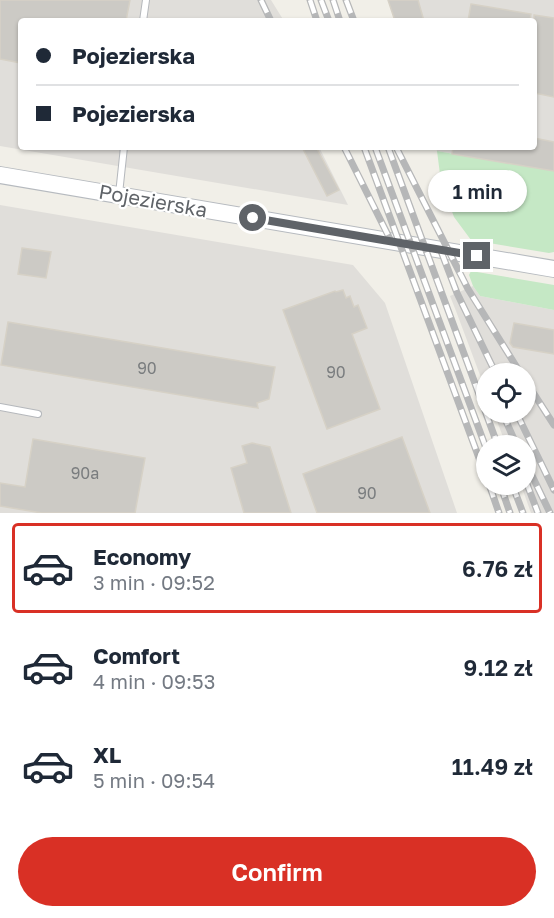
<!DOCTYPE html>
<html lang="en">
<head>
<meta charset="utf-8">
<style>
  body { margin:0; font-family:"Golos Text",sans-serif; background:#f2f2f3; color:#1f2937; height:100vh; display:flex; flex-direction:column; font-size:22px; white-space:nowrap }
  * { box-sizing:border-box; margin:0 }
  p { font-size:20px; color:#747a83 }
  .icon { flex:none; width:33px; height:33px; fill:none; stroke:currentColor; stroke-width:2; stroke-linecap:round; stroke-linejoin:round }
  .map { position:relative; height:513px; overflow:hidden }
  .panel { display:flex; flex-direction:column; background:#fff; flex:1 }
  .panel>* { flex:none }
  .hud { position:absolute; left:18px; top:18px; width:519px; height:132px; border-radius:6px; box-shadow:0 2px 4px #0004; display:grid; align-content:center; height:132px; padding:0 18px; background:#fff }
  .controls { position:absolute; left:476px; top:363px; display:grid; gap:12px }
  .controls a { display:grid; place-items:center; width:60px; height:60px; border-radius:50%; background:#fff; box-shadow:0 2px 4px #0004; font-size:30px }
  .end { position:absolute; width:27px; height:27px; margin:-14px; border:8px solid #5f6368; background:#fff; box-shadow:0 0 0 3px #fff }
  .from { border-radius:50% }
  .bubble { position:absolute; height:42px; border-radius:21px; background:#fff; box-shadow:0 2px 4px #0004; font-size:20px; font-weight:600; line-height:42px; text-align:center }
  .hud b { display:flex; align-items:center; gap:21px; height:57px; font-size:22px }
  .hud b+b { border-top:2px solid #e0e1e3 }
  .hud i { width:15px; height:15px; background:#1f2937 }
  ul { padding:10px 0 0; list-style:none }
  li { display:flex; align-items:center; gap:18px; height:90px; margin:0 12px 9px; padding:0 6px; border:3px solid transparent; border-radius:6px }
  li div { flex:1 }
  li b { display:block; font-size:22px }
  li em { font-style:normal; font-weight:600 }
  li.on { border-color:#d93025 }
  li>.icon { width:54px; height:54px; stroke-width:1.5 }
  .action { display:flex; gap:12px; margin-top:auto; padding:12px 18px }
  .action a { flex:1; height:69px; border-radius:36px; background:#d93025; color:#fff; font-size:24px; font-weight:600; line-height:69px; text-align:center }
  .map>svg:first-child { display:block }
</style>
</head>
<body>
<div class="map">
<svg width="554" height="513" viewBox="0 0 554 513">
  <rect width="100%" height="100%" fill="#f1efe8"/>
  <path fill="#e0deda" d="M 0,0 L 271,0 L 284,21 L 21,21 L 21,147 L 319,147 L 348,205 L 0,146 Z
    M 388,0 L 554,0 L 554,171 L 437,151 L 436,147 L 534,147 L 534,21 L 395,21 Z
    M 0,205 L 353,265 L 385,303 L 457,513 L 0,513 Z
    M 473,286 L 480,296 L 554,310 L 554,513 L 531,513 L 521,485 L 525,484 L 525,446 L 506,445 L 494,413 L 525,412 L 525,374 L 486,374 L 486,391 L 456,311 L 450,296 Z"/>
  <path fill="#c5e8c5" d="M 437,151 L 554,171 L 554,252 L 549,253 L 471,240 L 454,217 L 441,182 Z
    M 471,271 L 554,285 L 554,310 L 480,296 L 473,286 L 469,275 Z"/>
  <path fill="#cccac5" stroke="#d6d1c6" stroke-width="1.5" d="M 0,0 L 130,0 L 126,21 L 21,21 L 21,63 L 0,59 Z
    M 388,0 L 418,0 L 424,21 L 395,21 Z
    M 471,4 L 531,14 L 530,21 L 468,21 Z
    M 534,15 L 554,18 L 554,97 L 534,93 Z
    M 534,138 L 554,142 L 554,171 L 452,154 L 453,147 L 534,147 Z
    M 302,147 L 316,147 L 339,190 L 327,196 Z
    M 22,248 L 51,252 L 46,278 L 18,274 Z
    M 343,290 L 346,298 L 350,296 L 354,307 L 358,305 L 367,328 L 352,334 L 380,409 L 327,429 L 283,310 L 335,291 L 336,292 Z
    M 8,322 L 275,367 L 269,399 L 257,403 L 258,408 L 1,365 Z
    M 514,323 L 554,330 L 554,354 L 513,347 L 510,343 Z
    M 402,437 L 430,513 L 317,513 L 303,474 Z
    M 33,439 L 145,458 L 135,513 L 42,513 L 0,506 L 0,483 L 25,487 Z
    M 252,443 L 270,447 L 291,513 L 244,513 L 231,468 L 247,463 L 242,446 Z"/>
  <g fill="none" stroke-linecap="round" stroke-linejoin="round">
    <g stroke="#b5b8bc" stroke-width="8">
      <path id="lane" d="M 143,21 L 146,0
        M 119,194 L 124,147
        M 0,407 L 38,414"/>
    </g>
    <g stroke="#b6babf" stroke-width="18">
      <path id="secondary" d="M 0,175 L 554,269"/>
    </g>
    <use href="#lane" stroke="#fff" stroke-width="6"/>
    <use href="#secondary" stroke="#fff" stroke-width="16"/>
    <g stroke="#b6b7b8" stroke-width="7">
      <path id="rail" d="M 261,0 L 271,21
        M 310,0 L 317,21
        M 321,0 L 329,21
        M 333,0 L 340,21
        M 346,0 L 354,21
        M 344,147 L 390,239
        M 364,147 L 486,477
        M 375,147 L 486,448
        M 388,147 L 498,446
        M 396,147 L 468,289 L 521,374
        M 441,251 L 457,293 L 496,374
        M 525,380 L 554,425
        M 502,412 L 517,446
        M 516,412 L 554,490
        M 525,461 L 550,513
        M 525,479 L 538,513
        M 489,484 L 499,513
        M 500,484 L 510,513
        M 512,484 L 523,513"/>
    </g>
    <use href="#rail" stroke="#fff" stroke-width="4.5" stroke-dasharray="14" stroke-linecap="butt"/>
  </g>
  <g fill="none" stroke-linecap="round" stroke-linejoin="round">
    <path stroke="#5f6368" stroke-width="8" d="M 253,218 L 477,256"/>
  </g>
  <g text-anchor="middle" stroke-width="4.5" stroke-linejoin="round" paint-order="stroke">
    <g font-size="16" fill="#7a7d7f">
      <text x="147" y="374">90</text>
      <text x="336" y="378">90</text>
      <text x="85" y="479">90a</text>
      <text x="367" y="499">90</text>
    </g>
    <g font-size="20" fill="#5f6368" stroke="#fff">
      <text transform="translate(153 201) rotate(10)" y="7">Pojezierska</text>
    </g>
  </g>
</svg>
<div class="controls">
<a><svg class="icon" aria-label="locate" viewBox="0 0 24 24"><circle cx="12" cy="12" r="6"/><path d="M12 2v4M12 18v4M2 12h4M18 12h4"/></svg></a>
<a><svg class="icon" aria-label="layers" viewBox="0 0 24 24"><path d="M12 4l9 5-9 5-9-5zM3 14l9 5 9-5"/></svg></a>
</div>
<i class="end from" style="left:253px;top:218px"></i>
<i class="end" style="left:477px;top:256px"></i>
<div class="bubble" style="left:428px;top:170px;width:99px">1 min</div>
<div class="hud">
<b><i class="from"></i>Pojezierska</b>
<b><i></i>Pojezierska</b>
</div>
</div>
<section class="panel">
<ul>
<li class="on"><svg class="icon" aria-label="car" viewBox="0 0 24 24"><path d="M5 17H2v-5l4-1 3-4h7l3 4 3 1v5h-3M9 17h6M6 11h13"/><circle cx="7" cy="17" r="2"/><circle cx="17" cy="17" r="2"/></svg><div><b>Economy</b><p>3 min · 09:52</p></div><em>6.76 zł</em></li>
<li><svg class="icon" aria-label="car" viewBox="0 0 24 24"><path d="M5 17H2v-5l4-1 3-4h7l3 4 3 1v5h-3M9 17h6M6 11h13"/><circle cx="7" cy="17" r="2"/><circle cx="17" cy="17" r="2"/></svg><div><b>Comfort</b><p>4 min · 09:53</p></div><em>9.12 zł</em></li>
<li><svg class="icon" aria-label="car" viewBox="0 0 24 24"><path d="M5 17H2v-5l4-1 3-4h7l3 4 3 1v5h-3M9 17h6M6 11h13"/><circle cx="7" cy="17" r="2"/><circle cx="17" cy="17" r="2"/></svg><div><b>XL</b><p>5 min · 09:54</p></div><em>11.49 zł</em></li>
</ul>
<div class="action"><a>Confirm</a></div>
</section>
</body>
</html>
